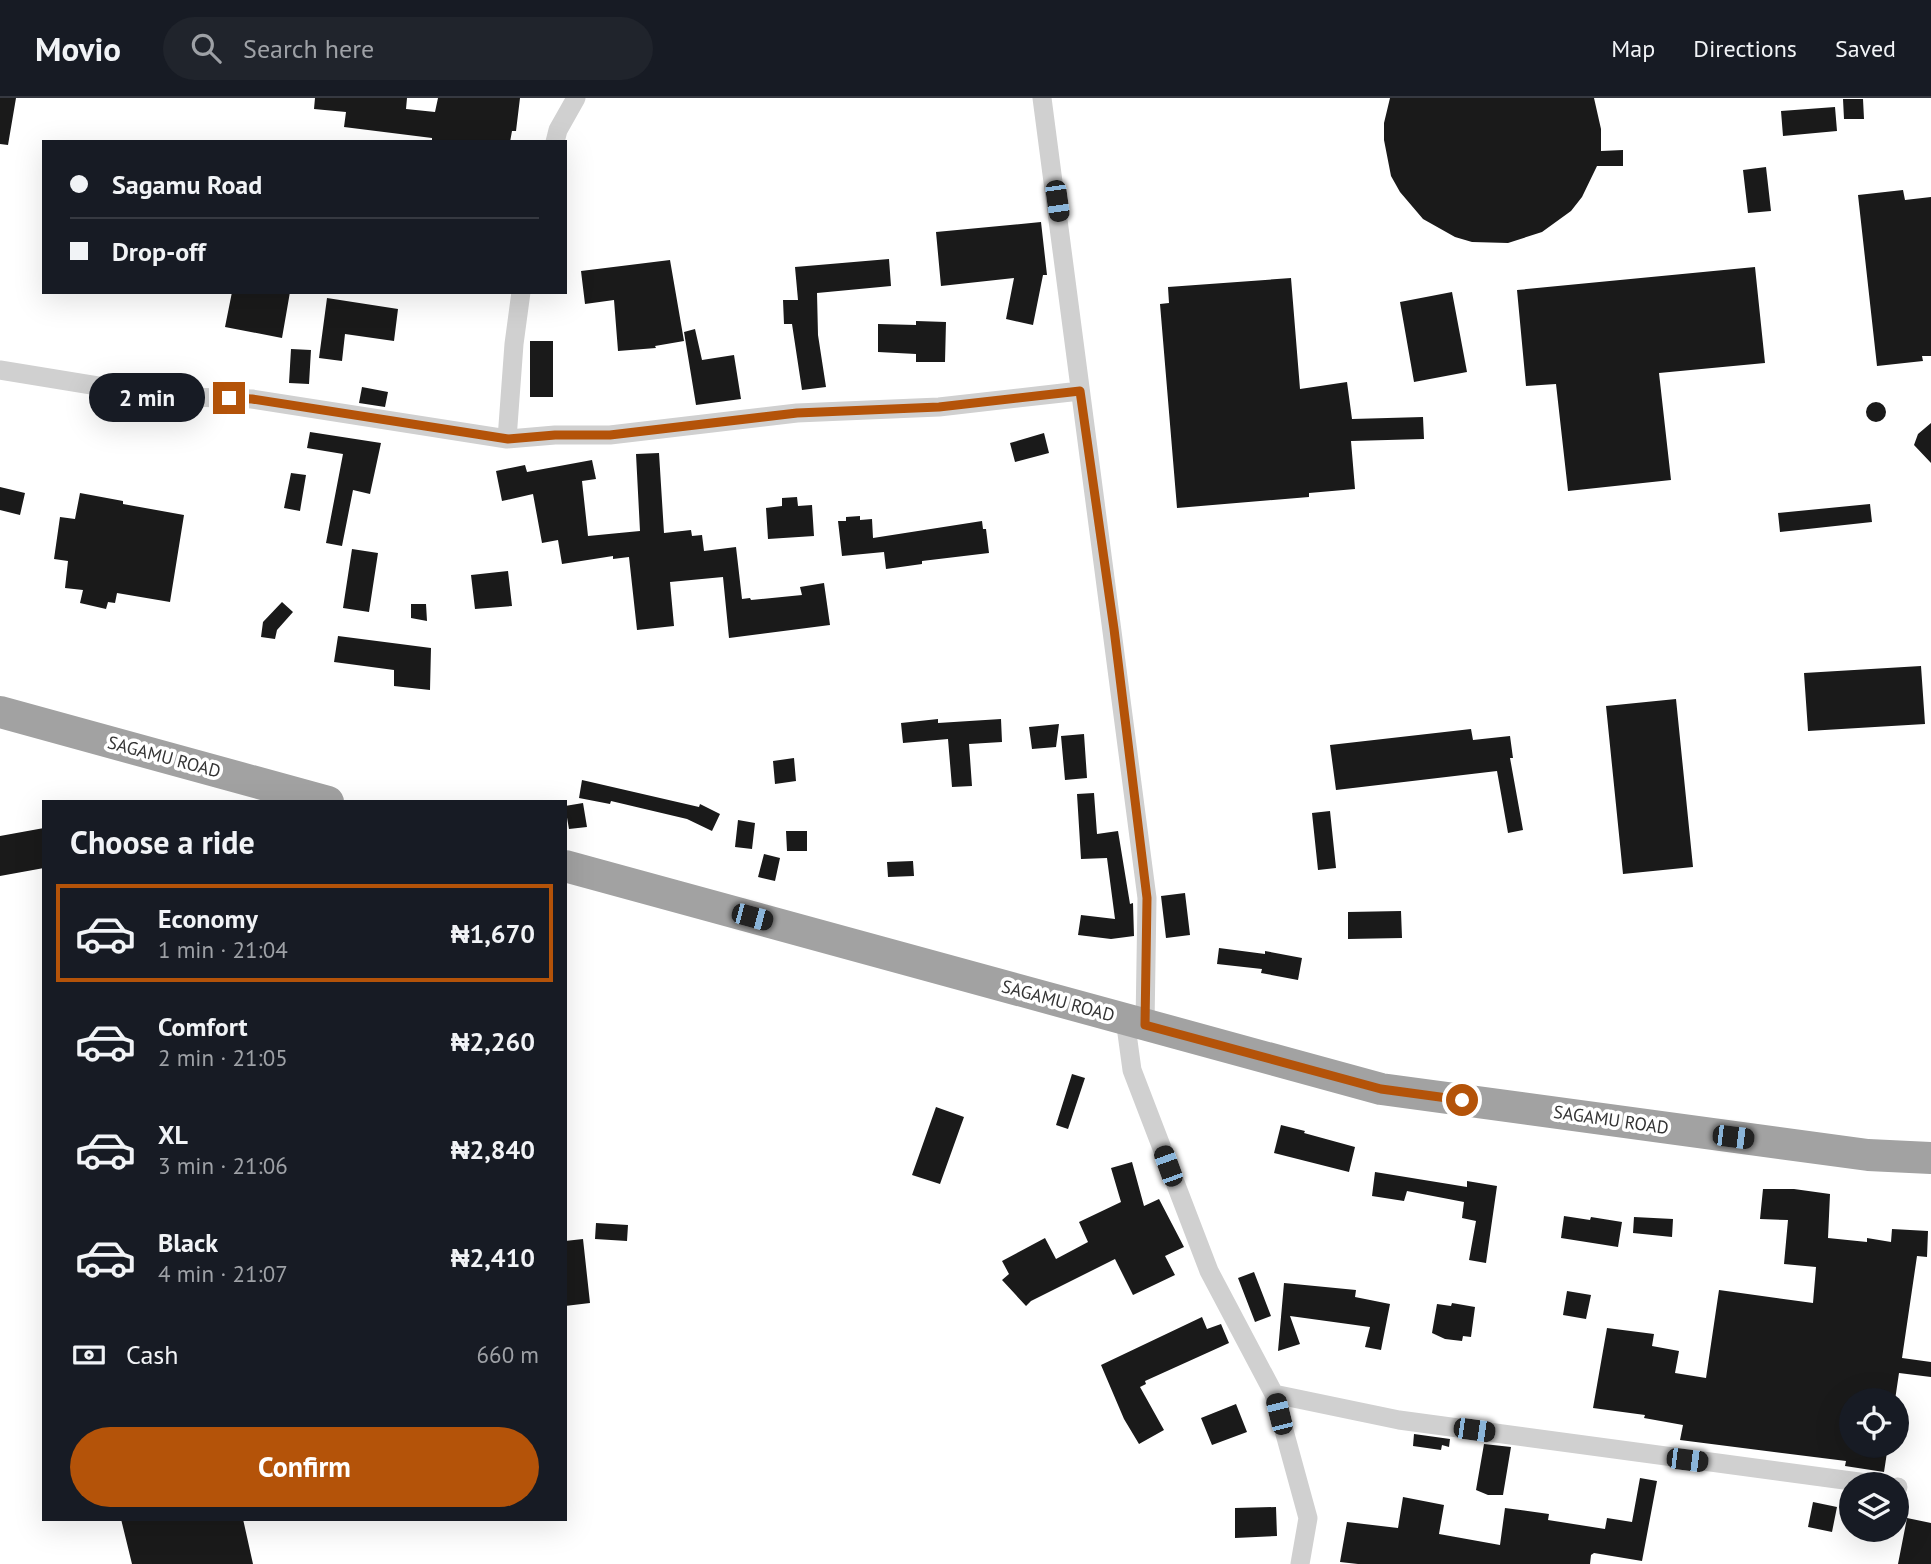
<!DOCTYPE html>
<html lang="en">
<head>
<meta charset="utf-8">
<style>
  body { margin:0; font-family:"PT Sans",sans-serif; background:#20242c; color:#f1f3f6; height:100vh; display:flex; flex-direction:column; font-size:26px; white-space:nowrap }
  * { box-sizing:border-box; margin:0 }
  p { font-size:23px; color:#9ea1a6 }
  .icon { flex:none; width:38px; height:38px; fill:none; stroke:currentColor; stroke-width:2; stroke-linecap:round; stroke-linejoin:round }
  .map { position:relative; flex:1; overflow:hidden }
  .side { position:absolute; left:42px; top:702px; width:525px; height:721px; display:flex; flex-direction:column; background:#171b24; border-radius:0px; box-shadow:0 7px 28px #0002 }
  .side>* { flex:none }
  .banner { position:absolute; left:42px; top:42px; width:525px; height:154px; border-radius:0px; box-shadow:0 7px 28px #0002; display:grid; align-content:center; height:154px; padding:0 28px; background:#171b24 }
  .tools { position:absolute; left:1839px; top:1290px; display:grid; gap:14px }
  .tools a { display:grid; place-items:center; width:70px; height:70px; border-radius:50%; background:#171b24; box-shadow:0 7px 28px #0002; font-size:35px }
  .end { position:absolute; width:32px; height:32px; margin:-16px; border:9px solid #b45309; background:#fff; box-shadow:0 0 0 4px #fff }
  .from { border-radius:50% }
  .bubble { position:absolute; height:49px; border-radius:24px; background:#171b24; box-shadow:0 7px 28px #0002; font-size:23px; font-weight:800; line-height:49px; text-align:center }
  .car { position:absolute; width:21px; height:42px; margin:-21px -10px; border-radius:9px; box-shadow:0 0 5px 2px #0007; background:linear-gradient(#222 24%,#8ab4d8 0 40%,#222 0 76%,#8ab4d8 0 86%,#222 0) }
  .banner b { display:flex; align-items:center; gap:24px; height:66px; font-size:26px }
  .banner b+b { border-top:2px solid #363941 }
  .banner i { width:18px; height:18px; background:#f1f3f6 }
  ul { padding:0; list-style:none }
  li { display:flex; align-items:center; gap:21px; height:98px; margin:0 14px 10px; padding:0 14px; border:4px solid transparent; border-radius:0px }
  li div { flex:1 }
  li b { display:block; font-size:26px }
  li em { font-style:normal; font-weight:800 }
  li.current { border-color:#b45309 }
  li>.icon { width:63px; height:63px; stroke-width:1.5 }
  h2 { padding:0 28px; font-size:32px; line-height:84px }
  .pay { display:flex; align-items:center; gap:18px; height:77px; padding:0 28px; font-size:26px }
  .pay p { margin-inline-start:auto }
  .cta { display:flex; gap:14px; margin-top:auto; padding:14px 28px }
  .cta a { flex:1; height:80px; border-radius:42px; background:#b45309; color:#fff; font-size:28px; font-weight:800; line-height:80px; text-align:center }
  header { display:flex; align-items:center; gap:42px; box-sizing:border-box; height:98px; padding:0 35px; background:#171b24; border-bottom:2px solid #363941 }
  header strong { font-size:33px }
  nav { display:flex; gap:38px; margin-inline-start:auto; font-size:24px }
  .search { width:490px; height:63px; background:#20242c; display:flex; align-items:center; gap:18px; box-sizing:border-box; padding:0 24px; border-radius:38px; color:#9ea1a6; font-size:26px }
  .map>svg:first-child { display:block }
</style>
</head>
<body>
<header>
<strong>Movio</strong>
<div class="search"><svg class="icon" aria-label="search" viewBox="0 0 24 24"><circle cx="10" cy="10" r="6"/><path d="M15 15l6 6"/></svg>Search here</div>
<nav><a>Map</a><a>Directions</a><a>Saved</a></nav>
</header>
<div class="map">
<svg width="1931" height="1466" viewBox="0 0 1931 1466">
  <rect width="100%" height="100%" fill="#fff"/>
  <path fill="#1a1a1a" d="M 0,0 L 16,0 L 8,47 L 0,46 Z
    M 315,0 L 407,0 L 406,11 L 435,14 L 438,0 L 520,0 L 516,33 L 512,33 L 510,44 L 432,44 L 432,40 L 344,29 L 346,14 L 314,11 Z
    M 1390,0 L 1594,0 L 1601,31 L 1601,53 L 1623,52 L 1623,68 L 1597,68 L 1582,99 L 1571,113 L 1542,134 L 1508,145 L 1472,144 L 1455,139 L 1423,121 L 1400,94 L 1391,78 L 1384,42 L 1384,25 Z
    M 1843,1 L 1863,1 L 1864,21 L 1844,21 Z
    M 1835,9 L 1837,33 L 1783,38 L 1781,13 Z
    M 1766,69 L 1771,113 L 1748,115 L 1743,72 Z
    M 1903,92 L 1905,102 L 1931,99 L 1931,258 L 1922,258 L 1923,263 L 1877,268 L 1858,97 Z
    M 1041,124 L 1047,177 L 1043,177 L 1033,227 L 1006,221 L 1014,180 L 941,188 L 936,134 Z
    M 889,161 L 891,188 L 817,195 L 818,237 L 826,289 L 802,292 L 792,226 L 784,226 L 783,202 L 798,202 L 795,169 Z
    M 670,162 L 684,243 L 655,248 L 656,250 L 618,253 L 614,202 L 585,206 L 581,173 Z
    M 1755,169 L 1765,265 L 1659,275 L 1671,382 L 1568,393 L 1556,286 L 1526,288 L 1517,192 Z
    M 1291,180 L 1300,291 L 1347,284 L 1352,321 L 1423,319 L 1424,341 L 1351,343 L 1355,391 L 1309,395 L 1309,399 L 1177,410 L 1160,206 L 1169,205 L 1168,189 Z
    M 232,194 L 290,194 L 282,240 L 225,229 Z
    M 1452,194 L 1467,274 L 1414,284 L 1400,204 Z
    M 327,200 L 398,211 L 394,243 L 345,236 L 342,263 L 319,260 Z
    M 916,223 L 946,224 L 945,264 L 916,264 L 916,256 L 878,254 L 878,226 L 916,227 Z
    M 695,231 L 702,262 L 734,257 L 741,301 L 696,307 L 684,234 Z
    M 530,243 L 553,243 L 553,299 L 530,299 Z
    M 291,251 L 311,252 L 309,286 L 289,285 Z
    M 362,289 L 388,294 L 385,309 L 359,305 Z
    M1866 314a10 10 0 1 1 20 0a10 10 0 1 1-20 0Z
    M 1931,325 L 1931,365 L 1914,347 L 1918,336 Z
    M 310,334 L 381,345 L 370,396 L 353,392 L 342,448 L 326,445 L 343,356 L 307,350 Z
    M 1044,335 L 1049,355 L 1015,364 L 1010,345 Z
    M 659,355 L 664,435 L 691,432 L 692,438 L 702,437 L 704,453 L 736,449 L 742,501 L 750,500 L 751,502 L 802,497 L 800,489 L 824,485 L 830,527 L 729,540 L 723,479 L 670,484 L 674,528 L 637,532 L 629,459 L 613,461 L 613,458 L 562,466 L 558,442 L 542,445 L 533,396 L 502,403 L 496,373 L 525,367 L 527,374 L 592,362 L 596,381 L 582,383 L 588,438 L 640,433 L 636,356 Z
    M 291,375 L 306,377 L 300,413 L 284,410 Z
    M 0,389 L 25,395 L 20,417 L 0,412 Z
    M 80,395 L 123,403 L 123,406 L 184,417 L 170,504 L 117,495 L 115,505 L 108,504 L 106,511 L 80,505 L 83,492 L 65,490 L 68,463 L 54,461 L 60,419 L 75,421 Z
    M 797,399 L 798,408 L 812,407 L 814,438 L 768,441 L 766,410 L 782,408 L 782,400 Z
    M 1870,406 L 1872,424 L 1780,434 L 1778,415 Z
    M 860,418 L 860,422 L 872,421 L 873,440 L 982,423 L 983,431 L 986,431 L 989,455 L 922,463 L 922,466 L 886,471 L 884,454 L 842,458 L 838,423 L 846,423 L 846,419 Z
    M 352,451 L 378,455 L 369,514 L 343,510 Z
    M 508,473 L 512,508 L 475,511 L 471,477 Z
    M 282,504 L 293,514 L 277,532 L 275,541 L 261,539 L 263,524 Z
    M 411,506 L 426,506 L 427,523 L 411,520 Z
    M 338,538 L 431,550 L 430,592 L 394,588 L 394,572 L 334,564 Z
    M 1921,568 L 1925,626 L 1808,633 L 1804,575 Z
    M 1676,601 L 1693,769 L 1623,776 L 1606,608 Z
    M 938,621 L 938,625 L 1001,621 L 1002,644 L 969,646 L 972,688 L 952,689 L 948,641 L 903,645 L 901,625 Z
    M 1059,626 L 1056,649 L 1032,651 L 1029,629 Z
    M 1471,631 L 1473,642 L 1510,638 L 1513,660 L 1510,660 L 1523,732 L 1508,735 L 1497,673 L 1336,692 L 1330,647 Z
    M 1084,636 L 1087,680 L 1065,682 L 1061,638 Z
    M 794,660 L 796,683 L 775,686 L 773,663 Z
    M 582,682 L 699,709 L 700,706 L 720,716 L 712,733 L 687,721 L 611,703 L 610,706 L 579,700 Z
    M 1094,695 L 1097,736 L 1118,733 L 1130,806 L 1133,805 L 1134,838 L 1111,841 L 1078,837 L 1081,817 L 1115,821 L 1107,760 L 1081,761 L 1077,696 Z
    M 583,705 L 587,729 L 569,731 L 565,708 Z
    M 1330,713 L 1336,770 L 1318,772 L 1312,715 Z
    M 738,722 L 755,725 L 752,751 L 735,749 Z
    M 44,730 L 44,770 L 0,778 L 0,738 Z
    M 786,733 L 807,733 L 807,753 L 787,753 Z
    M 764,756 L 780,760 L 775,783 L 758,779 Z
    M 913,763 L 914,778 L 888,779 L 887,764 Z
    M 1185,795 L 1190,837 L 1166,840 L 1161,798 Z
    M 1401,813 L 1402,840 L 1348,841 L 1348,814 Z
    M 1219,850 L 1265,856 L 1265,853 L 1302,860 L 1298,882 L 1261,875 L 1262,871 L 1217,866 Z
    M 1072,976 L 1085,980 L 1068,1031 L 1056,1027 Z
    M 936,1009 L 964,1019 L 940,1086 L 912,1077 Z
    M 1281,1027 L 1305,1033 L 1304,1035 L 1355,1049 L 1349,1074 L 1274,1055 Z
    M 1132,1064 L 1144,1108 L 1159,1101 L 1184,1149 L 1165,1158 L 1175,1177 L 1133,1197 L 1115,1161 L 1031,1203 L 1026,1208 L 1002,1182 L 1009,1176 L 1002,1163 L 1045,1140 L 1056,1161 L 1088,1144 L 1079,1124 L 1121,1104 L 1111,1070 Z
    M 1375,1074 L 1467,1089 L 1467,1083 L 1497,1088 L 1486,1165 L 1469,1162 L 1476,1123 L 1462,1120 L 1464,1104 L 1407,1093 L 1404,1103 L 1372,1098 Z
    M 1763,1091 L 1794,1091 L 1830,1096 L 1828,1140 L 1867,1144 L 1867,1140 L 1891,1144 L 1892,1131 L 1928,1133 L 1927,1159 L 1917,1158 L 1902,1260 L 1931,1264 L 1931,1279 L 1899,1275 L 1895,1302 L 1852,1302 L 1852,1348 L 1888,1348 L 1884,1374 L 1845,1368 L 1846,1363 L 1680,1342 L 1683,1327 L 1644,1320 L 1645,1317 L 1593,1310 L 1607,1230 L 1654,1236 L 1652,1248 L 1679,1253 L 1675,1275 L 1706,1280 L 1719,1192 L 1813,1205 L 1816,1169 L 1784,1166 L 1788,1122 L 1760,1121 Z
    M 1564,1118 L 1590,1122 L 1591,1119 L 1622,1124 L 1618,1149 L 1561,1140 Z
    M 1634,1119 L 1673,1121 L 1672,1139 L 1633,1135 Z
    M 596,1125 L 628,1127 L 627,1143 L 595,1141 Z
    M 583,1141 L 590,1205 L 565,1208 L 565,1143 Z
    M 1254,1174 L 1271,1218 L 1255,1224 L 1238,1180 Z
    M 1284,1185 L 1356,1192 L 1355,1199 L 1390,1206 L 1381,1252 L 1365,1249 L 1370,1229 L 1290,1218 L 1300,1246 L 1278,1253 Z
    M 1567,1193 L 1591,1197 L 1586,1221 L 1563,1217 Z
    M 1452,1205 L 1475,1209 L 1471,1239 L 1463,1238 L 1462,1243 L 1445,1241 L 1432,1235 L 1437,1206 L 1451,1208 Z
    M 1202,1219 L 1207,1231 L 1221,1226 L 1229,1245 L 1145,1283 L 1146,1286 L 1140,1289 L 1164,1332 L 1139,1346 L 1124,1321 L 1101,1267 Z
    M 1236,1306 L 1247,1334 L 1212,1347 L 1201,1320 Z
    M 1414,1336 L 1450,1341 L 1449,1349 L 1442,1347 L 1441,1352 L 1413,1348 Z
    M 1484,1346 L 1511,1349 L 1503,1397 L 1488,1397 L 1476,1392 Z
    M 1640,1380 L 1657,1383 L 1642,1463 L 1594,1455 L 1591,1457 L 1590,1466 L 1358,1466 L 1340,1464 L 1347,1424 L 1398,1430 L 1403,1399 L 1444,1407 L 1439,1436 L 1500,1447 L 1505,1410 L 1549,1416 L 1548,1422 L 1605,1431 L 1607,1420 L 1632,1424 Z
    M 1813,1404 L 1837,1409 L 1832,1434 L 1808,1429 Z
    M 1276,1409 L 1277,1438 L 1235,1440 L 1235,1410 Z
    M 1907,1420 L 1931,1425 L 1931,1466 L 1898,1466 Z
    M 121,1421 L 243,1421 L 253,1466 L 132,1466 Z"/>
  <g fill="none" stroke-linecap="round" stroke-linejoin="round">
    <path stroke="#d0d0d0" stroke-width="19" d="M 1042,0 L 1147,800 L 1145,927
      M 555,44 L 558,32 L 576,0
      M 0,272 L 159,298 L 252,301 L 507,341 L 555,337 L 610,337 L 797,315 L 939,309 L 1080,293
      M 507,341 L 514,246 L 521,194
      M 1125,921 L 1132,972 L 1209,1173 L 1274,1296 L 1308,1420 L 1300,1466
      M 1274,1296 L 1399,1322 L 1874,1386
      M 1897,1389 L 1898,1389"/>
    <path stroke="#a2a2a2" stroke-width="32" d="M 0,614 L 328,704
      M 565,768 L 1381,991 L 1868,1057 L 1931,1060"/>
  </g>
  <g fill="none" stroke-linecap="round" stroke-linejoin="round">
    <path stroke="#b45309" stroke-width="9" d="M 229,300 L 252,301 L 508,341 L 555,337 L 610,337 L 797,315 L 939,309 L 1080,293 L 1114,531 L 1147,800 L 1145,927 L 1381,991 L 1462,1002"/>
  </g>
  <g text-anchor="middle" stroke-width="7" stroke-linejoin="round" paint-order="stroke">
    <g font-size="18" fill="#333" stroke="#fff">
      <text transform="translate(164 659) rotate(15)" y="6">SAGAMU ROAD</text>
      <text transform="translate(1058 903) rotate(15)" y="6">SAGAMU ROAD</text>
      <text transform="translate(1611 1022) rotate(8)" y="6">SAGAMU ROAD</text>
    </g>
  </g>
</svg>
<div class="tools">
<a><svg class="icon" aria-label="locate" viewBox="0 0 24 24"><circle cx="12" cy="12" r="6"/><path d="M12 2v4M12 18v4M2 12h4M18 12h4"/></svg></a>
<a><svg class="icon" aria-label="layers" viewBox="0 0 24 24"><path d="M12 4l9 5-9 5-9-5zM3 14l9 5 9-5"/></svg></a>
</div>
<i class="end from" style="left:1462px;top:1002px"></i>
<i class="end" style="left:229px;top:300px"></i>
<div class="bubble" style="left:89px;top:275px;width:116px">2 min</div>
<i class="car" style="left:1057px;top:103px;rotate:172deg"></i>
<i class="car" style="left:752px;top:819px;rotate:105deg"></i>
<i class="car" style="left:1733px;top:1039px;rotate:97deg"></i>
<i class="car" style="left:1168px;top:1068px;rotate:340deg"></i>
<i class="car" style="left:1279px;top:1316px;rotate:346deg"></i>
<i class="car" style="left:1474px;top:1332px;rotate:98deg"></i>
<i class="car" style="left:1687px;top:1362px;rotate:97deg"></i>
<div class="banner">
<b><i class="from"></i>Sagamu Road</b>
<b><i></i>Drop-off</b>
</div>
<section class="side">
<h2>Choose a ride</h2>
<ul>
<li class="current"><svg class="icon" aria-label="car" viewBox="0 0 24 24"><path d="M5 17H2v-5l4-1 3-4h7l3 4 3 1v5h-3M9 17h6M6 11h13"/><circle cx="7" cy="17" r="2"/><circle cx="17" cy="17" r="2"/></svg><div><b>Economy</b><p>1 min · 21:04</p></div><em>₦1,670</em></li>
<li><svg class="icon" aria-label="car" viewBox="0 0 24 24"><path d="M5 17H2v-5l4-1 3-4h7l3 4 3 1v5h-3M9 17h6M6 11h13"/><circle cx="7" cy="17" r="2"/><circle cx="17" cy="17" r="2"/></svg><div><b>Comfort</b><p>2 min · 21:05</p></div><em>₦2,260</em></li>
<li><svg class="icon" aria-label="car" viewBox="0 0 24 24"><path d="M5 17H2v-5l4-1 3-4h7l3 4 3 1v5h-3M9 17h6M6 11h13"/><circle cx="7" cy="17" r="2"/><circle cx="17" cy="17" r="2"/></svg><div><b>XL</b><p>3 min · 21:06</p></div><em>₦2,840</em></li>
<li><svg class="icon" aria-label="car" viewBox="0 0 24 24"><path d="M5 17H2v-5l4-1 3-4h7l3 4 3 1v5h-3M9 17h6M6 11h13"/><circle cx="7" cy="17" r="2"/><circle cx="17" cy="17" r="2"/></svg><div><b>Black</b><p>4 min · 21:07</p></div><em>₦2,410</em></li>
</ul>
<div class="pay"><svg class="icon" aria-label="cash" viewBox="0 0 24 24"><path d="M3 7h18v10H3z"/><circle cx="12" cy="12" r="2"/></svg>Cash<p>660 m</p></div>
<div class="cta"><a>Confirm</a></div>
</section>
</div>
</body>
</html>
